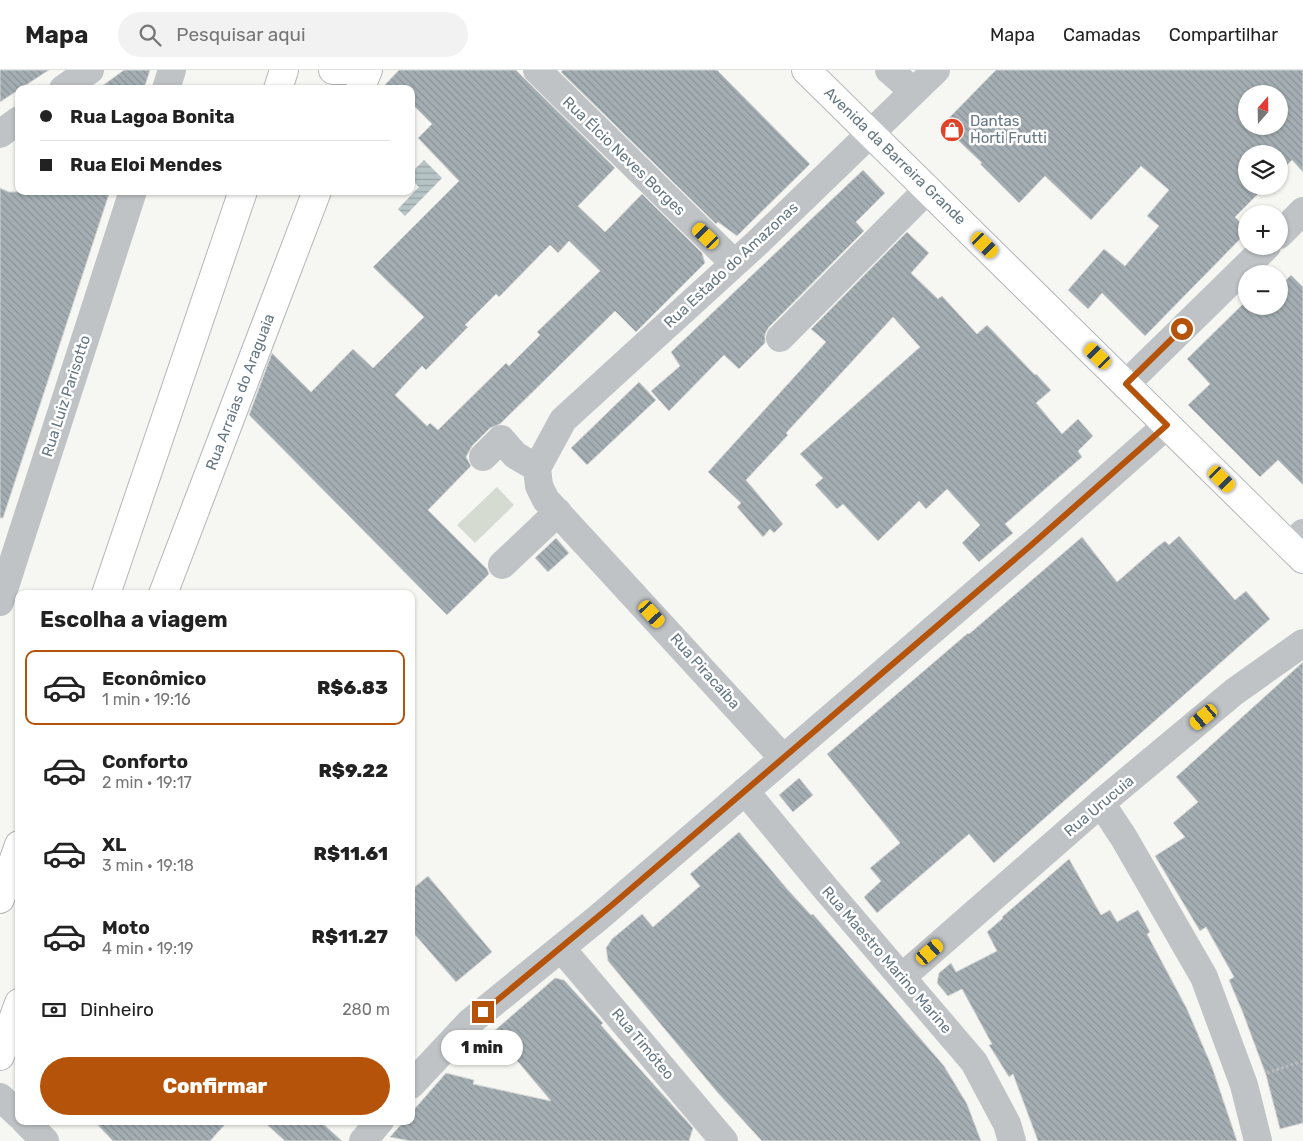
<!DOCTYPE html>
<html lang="pt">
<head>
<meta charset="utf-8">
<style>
  body { margin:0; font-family:Rubik,sans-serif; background:#f2f2f2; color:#222; height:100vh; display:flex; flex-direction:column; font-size:19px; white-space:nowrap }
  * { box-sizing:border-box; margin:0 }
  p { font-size:16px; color:#767676 }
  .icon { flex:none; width:28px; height:28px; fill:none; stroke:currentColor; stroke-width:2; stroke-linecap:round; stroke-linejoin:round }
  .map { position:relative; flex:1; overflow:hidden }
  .panel { position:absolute; left:15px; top:520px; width:400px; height:535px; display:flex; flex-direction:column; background:#fff; border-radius:10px; box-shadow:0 1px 4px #0004 }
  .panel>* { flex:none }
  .banner { position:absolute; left:15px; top:15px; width:400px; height:110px; border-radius:10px; box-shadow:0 1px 4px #0004; display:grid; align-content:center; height:110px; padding:0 25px; background:#fff }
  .needle { width:32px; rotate:20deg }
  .controls { position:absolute; left:1238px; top:15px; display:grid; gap:10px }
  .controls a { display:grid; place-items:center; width:50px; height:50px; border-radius:50%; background:#fff; box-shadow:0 1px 4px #0004; font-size:25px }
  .end { position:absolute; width:22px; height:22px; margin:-11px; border:6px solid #b45309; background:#fff; box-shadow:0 0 0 2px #fff }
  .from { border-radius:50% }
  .bubble { position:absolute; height:35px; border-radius:18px; background:#fff; box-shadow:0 1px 4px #0004; font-size:16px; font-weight:800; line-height:35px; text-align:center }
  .car { position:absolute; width:15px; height:30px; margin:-15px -8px; border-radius:6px; box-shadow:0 0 4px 1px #0007; background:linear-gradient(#f5c518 24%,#345 0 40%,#f5c518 0 76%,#345 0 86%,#f5c518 0) }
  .banner b { display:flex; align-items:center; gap:18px; height:48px; font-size:19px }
  .banner b+b { border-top:1px solid #e0e0e0 }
  .banner i { width:12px; height:12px; background:#222 }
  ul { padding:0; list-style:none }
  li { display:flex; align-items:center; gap:15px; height:75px; margin:0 10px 8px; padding:0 15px; border:2px solid transparent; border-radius:10px }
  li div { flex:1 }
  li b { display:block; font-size:19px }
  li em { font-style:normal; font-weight:800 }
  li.selected { border-color:#b45309 }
  li>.icon { width:45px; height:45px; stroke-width:1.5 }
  h2 { padding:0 25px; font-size:22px; line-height:60px }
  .pay { display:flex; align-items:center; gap:12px; height:55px; padding:0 25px; font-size:19px }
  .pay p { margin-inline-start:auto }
  .button { display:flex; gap:10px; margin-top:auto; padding:10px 25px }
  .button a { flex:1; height:58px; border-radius:30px; background:#b45309; color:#fff; font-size:20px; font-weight:800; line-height:58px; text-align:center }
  header { display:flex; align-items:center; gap:30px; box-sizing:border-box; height:70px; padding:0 25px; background:#fff; border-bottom:1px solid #e0e0e0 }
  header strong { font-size:24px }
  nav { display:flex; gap:28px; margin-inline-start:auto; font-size:18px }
  .search { width:350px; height:45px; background:#f2f2f2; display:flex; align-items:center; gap:12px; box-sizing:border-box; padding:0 18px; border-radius:28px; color:#767676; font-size:19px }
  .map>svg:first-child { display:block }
</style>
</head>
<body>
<header>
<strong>Mapa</strong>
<div class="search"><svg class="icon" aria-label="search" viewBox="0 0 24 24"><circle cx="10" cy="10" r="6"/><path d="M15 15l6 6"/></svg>Pesquisar aqui</div>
<nav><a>Mapa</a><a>Camadas</a><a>Compartilhar</a></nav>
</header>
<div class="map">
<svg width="1303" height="1071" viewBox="0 0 1303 1071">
  <defs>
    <pattern id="water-rules" width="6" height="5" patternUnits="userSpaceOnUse" patternTransform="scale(1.25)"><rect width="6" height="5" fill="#b6c4c6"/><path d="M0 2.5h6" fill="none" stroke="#98a4a6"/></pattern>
    <pattern id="building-back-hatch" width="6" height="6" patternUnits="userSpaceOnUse" patternTransform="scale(1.25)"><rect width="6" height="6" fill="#a5afb3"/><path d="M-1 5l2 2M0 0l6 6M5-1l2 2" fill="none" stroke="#8a9397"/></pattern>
  </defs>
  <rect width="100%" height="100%" fill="#f6f6f2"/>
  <path fill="#d6dbd1" d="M 497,417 L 514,435 L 475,473 L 457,455 Z"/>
  <path fill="url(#water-rules)" d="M 424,90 L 442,108 L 405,146 L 398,139 L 419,117 L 411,109 L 411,103 Z"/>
  <path fill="url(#building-back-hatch)" stroke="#d7d7d5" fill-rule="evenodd" d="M 0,0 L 49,0 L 0,32 Z
    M 124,0 L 150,0 L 144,19 L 98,19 Z
    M 399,0 L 516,0 L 615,98 L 578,136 L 605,162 L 642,124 L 702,183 L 705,193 L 636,262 L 615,241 L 500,354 L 490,358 L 472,376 L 466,387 L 471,396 L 428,440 L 487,499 L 489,504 L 447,545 L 249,345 L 272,283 L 311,322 L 353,279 L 373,298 L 424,247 L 373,197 L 459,111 L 418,68 L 432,54 L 411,33 L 411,19 L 381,19 ZM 569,171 L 600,201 L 537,262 L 540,265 L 509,296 L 506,293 L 438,360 L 430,353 L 427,356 L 395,325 L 422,296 L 426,300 L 468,257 L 465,255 L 496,224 L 499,227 L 550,175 L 558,183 Z
    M 563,0 L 717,0 L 810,94 L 737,166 L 718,152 L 716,154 L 561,2 Z
    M 996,0 L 1303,0 L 1303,102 L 1292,90 L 1279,103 L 1279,84 L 1246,84 L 1246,116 L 1266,116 L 1235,147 L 1246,159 L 1246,163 L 1145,266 L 1102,223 L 1088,239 L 1068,220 L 1104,179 L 1125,196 L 1159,156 L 1147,146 L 1169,120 L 1141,96 L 1091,150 L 1045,106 L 1019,133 L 980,94 L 982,93 L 942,55 ZM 1246,24 L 1279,24 L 1279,56 L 1246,56 Z
    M 863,100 L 885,123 L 856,152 L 864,161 L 769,257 L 765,264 L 765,273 L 739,299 L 724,285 L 669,341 L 651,321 L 680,296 L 671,282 Z
    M 0,118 L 9,122 L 110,121 L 3,448 L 0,448 Z
    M 907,162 L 929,183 L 911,203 L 938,229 L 942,226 L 977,264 L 987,255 L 1035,305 L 1036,304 L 1051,320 L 1036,333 L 1062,364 L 1078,349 L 1093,366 L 1078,381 L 1082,387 L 1005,454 L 1013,463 L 979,492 L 962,473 L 980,455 L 947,419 L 926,439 L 919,431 L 878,471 L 843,434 L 837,439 L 815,415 L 823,408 L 800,384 L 920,277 L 893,247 L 786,363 L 788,365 L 746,410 L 783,454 L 774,463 L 770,459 L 763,467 L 737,437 L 741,433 L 708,402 L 826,272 L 811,259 Z
    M 1291,205 L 1303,217 L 1303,415 L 1278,390 L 1260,407 L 1188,335 L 1210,314 L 1187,289 L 1246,231 L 1246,236 L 1279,236 L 1279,211 L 1282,214 Z
    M 639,312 L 656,330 L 587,395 L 571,378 Z
    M 1179,466 L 1235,530 L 1246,521 L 1270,549 L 994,793 L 969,764 L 877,843 L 864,827 L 881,811 L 870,798 L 900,773 L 827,684 L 968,563 L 969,564 L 1082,467 L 1117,512 L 1157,477 L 1165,471 L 1169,475 Z
    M 556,468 L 569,483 L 548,502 L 535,488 Z
    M 1303,592 L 1303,1053 L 1280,1059 L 1266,1005 L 1243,943 L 1229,910 L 1234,907 L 1206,857 L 1200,861 L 1155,786 L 1185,767 L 1173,753 L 1198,732 L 1176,707 Z
    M 799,708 L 813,725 L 793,742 L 779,725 Z
    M 739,762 L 788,820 L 811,845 L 813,844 L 944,996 L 967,1034 L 981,1071 L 762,1071 L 718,1023 L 608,891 L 606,878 L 612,869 L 642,844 L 653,857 L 700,816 L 690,804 Z
    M 1069,789 L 1101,845 L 1110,840 L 1117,852 L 1138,840 L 1150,862 L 1147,864 L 1187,939 L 1212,997 L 1237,1071 L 1038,1071 L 1013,1004 L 1009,1007 L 989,975 L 992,974 L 962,919 L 948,926 L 937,913 L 939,903 L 951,893 L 956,902 L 997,881 L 987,862 L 1003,848 L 1002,847 Z
    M 428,806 L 492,882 L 456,912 L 411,860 L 411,820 Z
    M 555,908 L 564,910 L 603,953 L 601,955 L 620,977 L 693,1058 L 689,1071 L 410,1071 L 390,1067 L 404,1051 L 411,1051 L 411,1043 L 446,1003 L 474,1010 L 473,1014 L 551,1031 L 493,962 Z
    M 94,1051 L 228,1051 L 210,1071 L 113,1071 Z
    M 263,1051 L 320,1051 L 342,1071 L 285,1071 Z"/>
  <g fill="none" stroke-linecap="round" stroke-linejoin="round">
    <g stroke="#b2b7ba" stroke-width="30">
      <path id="major" d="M 333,0 L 347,0
        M 806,0 L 1303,489
        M 278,19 L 284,0
        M 360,19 L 368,0
        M 106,524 L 243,121
        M 163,524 L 317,121
        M 0,829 L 19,775
        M 0,986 L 19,933"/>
    </g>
    <path stroke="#b9bcbe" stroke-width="3" stroke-dasharray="2.5 2.5" stroke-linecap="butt" d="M 1267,1003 L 1303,991"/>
    <path stroke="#bfc3c6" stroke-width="28" d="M 537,0 L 734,193
      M 889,0 L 913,21
      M 63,19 L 90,0
      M 166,19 L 172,0
      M 0,64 L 19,50
      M 1279,165 L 1303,141
      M 780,268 L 928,119
      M 1126,314 L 1267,176
      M 483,387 L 501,369 L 515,385 L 537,398
      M 537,398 L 563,350 L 757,173 L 936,0
      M 537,398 L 539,416 L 546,430 L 783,688
      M 1290,476 L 1303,463
      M 502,495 L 558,442
      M 0,532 L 133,121
      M 745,721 L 826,819 L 974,992 L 1007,1054 L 1012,1071
      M 1101,733 L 1124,768 L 1204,907 L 1244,1015 L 1258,1071
      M 561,878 L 724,1071
      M 902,907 L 1101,733 L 1234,622 L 1303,573
      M 411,1015 L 470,952 L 598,848 L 1043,465 L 1167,355
      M 0,1027 L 19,1045
      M 25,1051 L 45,1071
      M 363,1071 L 380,1051"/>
    <use href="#major" stroke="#fff" stroke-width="28"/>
  </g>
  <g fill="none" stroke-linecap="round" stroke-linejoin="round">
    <path stroke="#b45309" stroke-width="6" d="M 483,942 L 612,835 L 1029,477 L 1167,355 L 1126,314 L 1182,259"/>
  </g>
  <defs>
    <g id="shop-disc" transform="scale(1.25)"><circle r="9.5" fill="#df4429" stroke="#fff"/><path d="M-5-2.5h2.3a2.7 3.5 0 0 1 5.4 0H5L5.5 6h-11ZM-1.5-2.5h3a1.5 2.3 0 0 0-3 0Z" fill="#fff"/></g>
  </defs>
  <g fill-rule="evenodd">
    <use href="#shop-disc" x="952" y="60"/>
  </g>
  <g text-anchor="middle" stroke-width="5" stroke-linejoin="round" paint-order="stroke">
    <g font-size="15" fill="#657883" stroke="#fff" text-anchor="start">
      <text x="970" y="56">Dantas<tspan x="970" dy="17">Horti Frutti</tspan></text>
    </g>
    <g font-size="15" fill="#657883" stroke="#fff">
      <text transform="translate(624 86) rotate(44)" y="5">Rua Élcio Neves Borges</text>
      <text transform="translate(895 86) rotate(44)" y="5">Avenida da Barreira Grande</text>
      <text transform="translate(731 195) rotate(-43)" y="5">Rua Estado do Amazonas</text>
      <text transform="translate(240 322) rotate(-69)" y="5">Rua Arraias do Araguaia</text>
      <text transform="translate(66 326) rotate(-72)" y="5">Rua Luiz Parisotto</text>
      <text transform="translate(705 601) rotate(48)" y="5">Rua Piracaíba</text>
      <text transform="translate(1099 736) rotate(-40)" y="5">Rua Urucuia</text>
      <text transform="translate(887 890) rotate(49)" y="5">Rua Maestro Marino Marine</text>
      <text transform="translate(643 974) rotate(50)" y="5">Rua Timóteo</text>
    </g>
  </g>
</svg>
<div class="controls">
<a><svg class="needle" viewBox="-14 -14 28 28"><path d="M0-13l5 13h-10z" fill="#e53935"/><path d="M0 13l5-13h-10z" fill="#767676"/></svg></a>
<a><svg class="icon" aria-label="layers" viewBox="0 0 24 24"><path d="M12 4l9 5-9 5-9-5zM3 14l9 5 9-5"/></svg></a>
<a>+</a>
<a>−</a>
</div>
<i class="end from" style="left:1182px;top:259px"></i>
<i class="end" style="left:483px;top:942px"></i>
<div class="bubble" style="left:441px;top:960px;width:82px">1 min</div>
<i class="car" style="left:706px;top:166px;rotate:314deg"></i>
<i class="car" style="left:985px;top:175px;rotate:134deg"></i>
<i class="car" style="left:1098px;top:286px;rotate:314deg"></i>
<i class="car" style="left:1222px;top:409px;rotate:135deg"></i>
<i class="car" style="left:652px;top:544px;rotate:138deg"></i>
<i class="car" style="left:1204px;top:647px;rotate:230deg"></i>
<i class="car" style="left:930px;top:882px;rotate:49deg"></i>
<div class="banner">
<b><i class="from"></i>Rua Lagoa Bonita</b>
<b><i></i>Rua Eloi Mendes</b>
</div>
<section class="panel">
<h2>Escolha a viagem</h2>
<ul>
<li class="selected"><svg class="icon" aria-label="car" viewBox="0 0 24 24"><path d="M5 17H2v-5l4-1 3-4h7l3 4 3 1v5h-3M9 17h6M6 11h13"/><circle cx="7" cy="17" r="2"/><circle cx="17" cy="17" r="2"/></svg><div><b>Econômico</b><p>1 min · 19:16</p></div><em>R$6.83</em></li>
<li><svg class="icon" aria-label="car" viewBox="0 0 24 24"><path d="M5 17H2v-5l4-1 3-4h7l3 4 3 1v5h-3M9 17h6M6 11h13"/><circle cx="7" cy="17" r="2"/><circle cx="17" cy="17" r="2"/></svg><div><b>Conforto</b><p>2 min · 19:17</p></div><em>R$9.22</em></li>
<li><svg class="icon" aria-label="car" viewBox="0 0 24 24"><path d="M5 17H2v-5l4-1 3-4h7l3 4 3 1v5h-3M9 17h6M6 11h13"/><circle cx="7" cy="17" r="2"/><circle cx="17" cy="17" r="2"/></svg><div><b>XL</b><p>3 min · 19:18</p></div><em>R$11.61</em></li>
<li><svg class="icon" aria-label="car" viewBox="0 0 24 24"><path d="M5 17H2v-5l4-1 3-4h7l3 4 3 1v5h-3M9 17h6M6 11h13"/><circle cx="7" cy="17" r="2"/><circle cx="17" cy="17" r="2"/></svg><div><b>Moto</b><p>4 min · 19:19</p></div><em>R$11.27</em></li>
</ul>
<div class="pay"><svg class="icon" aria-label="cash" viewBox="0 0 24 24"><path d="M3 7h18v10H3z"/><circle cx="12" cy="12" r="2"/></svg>Dinheiro<p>280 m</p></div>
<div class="button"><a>Confirmar</a></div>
</section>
</div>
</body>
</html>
